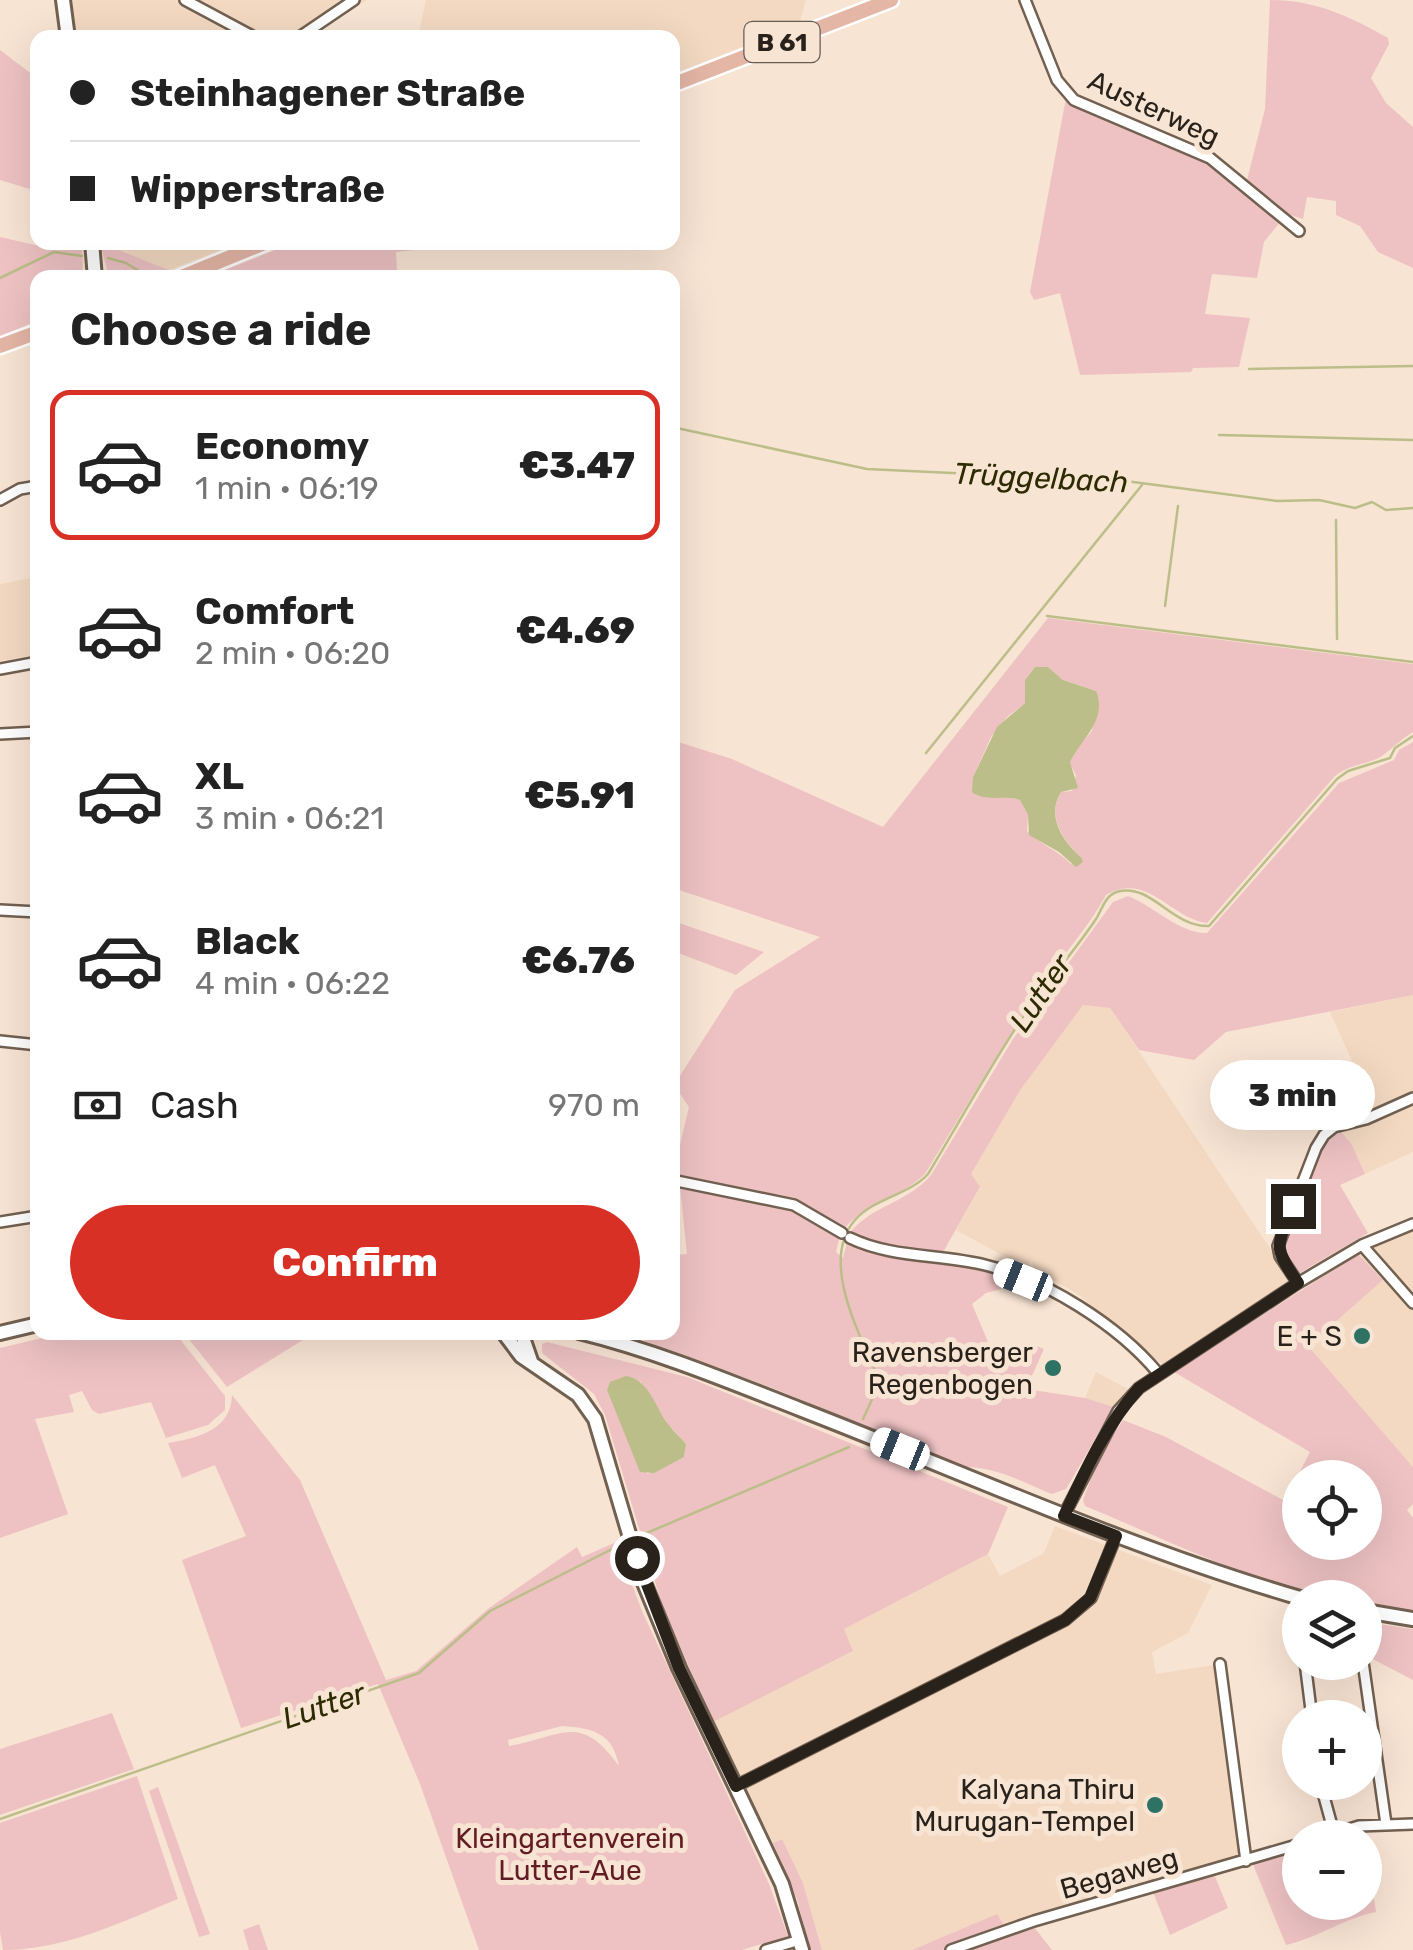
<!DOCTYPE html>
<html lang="en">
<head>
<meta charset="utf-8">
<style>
  body { margin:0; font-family:Rubik,sans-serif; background:#f6f6f6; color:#222; height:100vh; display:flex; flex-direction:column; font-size:38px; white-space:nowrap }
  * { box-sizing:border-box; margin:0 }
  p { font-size:32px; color:#767676 }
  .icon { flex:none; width:55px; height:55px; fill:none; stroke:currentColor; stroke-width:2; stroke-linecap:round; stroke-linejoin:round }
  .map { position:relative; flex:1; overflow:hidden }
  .side { position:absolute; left:30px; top:270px; width:650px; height:1070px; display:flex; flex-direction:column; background:#fff; border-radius:20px; box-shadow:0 10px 40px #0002 }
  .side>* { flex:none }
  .top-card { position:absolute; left:30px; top:30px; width:650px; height:220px; border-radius:20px; box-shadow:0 10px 40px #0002; display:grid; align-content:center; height:220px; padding:0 40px; background:#fff }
  .tools { position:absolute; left:1282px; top:1460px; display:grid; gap:20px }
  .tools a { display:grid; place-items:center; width:100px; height:100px; border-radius:50%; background:#fff; box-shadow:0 10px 40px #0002; font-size:50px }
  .end { position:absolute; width:45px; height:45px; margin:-22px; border:12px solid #29221b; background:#fff; box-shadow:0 0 0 5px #fff }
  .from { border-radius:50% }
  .bubble { position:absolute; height:70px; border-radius:35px; background:#fff; box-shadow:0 10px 40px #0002; font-size:32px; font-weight:800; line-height:70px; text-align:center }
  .car { position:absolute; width:30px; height:60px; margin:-30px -15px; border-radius:12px; box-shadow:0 0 8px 2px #0007; background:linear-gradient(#fff 24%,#345 0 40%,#fff 0 76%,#345 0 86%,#fff 0) }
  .top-card b { display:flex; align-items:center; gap:35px; height:95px; font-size:38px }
  .top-card b+b { border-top:2px solid #e0e0e0 }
  .top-card i { width:25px; height:25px; background:#222 }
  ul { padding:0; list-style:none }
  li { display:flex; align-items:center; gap:30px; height:150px; margin:0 20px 15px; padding:0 20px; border:5px solid transparent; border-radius:20px }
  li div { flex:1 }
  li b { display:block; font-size:38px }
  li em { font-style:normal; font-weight:800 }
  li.active { border-color:#d93025 }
  li>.icon { width:90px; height:90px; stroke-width:1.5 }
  h2 { padding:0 40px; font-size:45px; line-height:120px }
  .pay { display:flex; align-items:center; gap:25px; height:110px; padding:0 40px; font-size:38px }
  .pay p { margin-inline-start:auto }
  .action { display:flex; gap:20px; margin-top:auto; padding:20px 40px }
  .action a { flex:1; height:115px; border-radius:60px; background:#d93025; color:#fff; font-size:40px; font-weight:800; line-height:115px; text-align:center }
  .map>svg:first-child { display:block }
</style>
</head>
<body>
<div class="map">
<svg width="1413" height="1950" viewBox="0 0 1413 1950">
  <rect width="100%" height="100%" fill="#f8e4d3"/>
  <path fill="#f3d9c2" d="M 72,0 L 367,0 L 319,31 L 332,38 L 77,37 Z
    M 426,0 L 806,0 L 799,25 L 673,74 L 672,38 L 418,37 Z
    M 101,243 L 238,243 L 169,270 Z
    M 37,577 L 37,654 L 0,661 L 0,584 Z
    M 1413,995 L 1413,1152 L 1365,1174 L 1351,1143 L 1340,1131 L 1378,1119 L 1330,1012 Z
    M 1083,1004 L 1110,1008 L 1291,1280 L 1162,1364 L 1103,1319 L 1082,1297 L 1034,1268 L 1031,1261 L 1026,1268 L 956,1230 L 980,1188 L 970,1174 L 1021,1089 Z
    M 1413,1231 L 1413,1467 L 1307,1346 L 1383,1280 L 1358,1254 L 1388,1238 Z
    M 1096,1372 L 1128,1389 L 1114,1407 L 1085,1398 Z
    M 1055,1526 L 1212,1585 L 1188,1633 L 1152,1652 L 1156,1674 L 1213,1665 L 1239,1853 L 1234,1859 L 1004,1925 L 997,1915 L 912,1950 L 822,1950 L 803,1883 L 781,1839 L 773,1843 L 713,1722 L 852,1652 L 843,1629 L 988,1554 L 1000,1576 L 1044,1553 Z"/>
  <path fill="#eec2c3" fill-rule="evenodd" d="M 1270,0 C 1315,0 1349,16 1388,38 L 1389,44 L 1371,78 L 1386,103 L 1413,127 L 1413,268 L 1378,252 L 1360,226 L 1336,215 L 1336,201 L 1307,197 L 1303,219 L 1287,214 L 1247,180 L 1265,109 Z
    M 0,50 L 37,78 L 38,187 L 33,190 L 0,180 Z
    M 1066,98 L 1081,110 L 1209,160 L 1281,221 L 1264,242 L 1257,278 L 1212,274 L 1205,314 L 1250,318 L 1239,367 L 1193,368 L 1191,372 L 1080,375 L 1060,293 L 1034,300 L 1030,292 Z
    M 0,237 L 35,245 L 82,243 L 83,276 L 38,278 L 37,321 L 0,336 Z
    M 100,243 L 101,243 L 169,270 L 151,277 L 109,277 Z
    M 293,243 L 434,242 L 434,248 L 396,252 L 397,270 L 388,271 L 387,277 L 207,277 Z
    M 1048,618 L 1413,664 L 1413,732 C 1403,738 1396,745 1387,752 C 1373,765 1350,763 1335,776 L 1207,923 C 1170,918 1147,871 1106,895 C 1089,927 1064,953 1044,983 C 1002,1045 964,1110 925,1174 C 902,1197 866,1202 844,1229 L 806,1205 L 783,1196 L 673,1174 L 689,1107 L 674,1085 L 735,990 L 820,937 L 673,888 L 672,740 L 732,759 L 883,827 ZM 1035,667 L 1048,667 L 1063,680 L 1096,691 L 1092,731 L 1077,748 L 1069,762 L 1076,775 L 1072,791 L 1061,792 C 1046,815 1063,841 1081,857 L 1071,864 C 1057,850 1040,844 1027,831 L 1028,815 L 1020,800 L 1003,796 L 973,777 L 991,737 L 1007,717 L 1025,703 L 1025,680 Z
    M 1413,742 L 1413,995 L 1226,1032 L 1194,1060 L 1139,1050 L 1110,1008 L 1083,1005 L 1021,1089 L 971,1174 L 980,1187 L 942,1254 L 865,1242 L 849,1234 C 870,1206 909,1202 931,1175 L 1013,1039 L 1113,902 L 1128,896 C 1154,906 1180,934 1207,933 L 1339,783 L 1394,760 L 1399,750 Z
    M 672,921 L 673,921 L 764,952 L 736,975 L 673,951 Z
    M 1340,1131 L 1351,1143 L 1365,1174 L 1340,1185 L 1368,1233 L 1298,1274 L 1284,1255 L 1287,1234 L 1322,1144 L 1328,1136 Z
    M 680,1187 L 784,1205 L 839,1239 L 836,1252 L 843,1258 L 847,1242 C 898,1261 954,1258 1004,1276 L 1001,1289 L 986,1293 L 972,1304 L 991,1349 L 1029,1343 L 1044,1349 L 1026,1389 L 1085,1398 L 1114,1407 L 1066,1489 L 1052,1494 C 1025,1483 996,1467 966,1467 L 770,1387 L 644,1341 L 645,1334 L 641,1333 L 672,1332 L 673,1255 L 687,1254 Z
    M 1358,1254 L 1383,1280 L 1308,1346 L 1413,1467 L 1413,1504 L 1407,1510 L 1413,1518 L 1413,1611 L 1365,1603 L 1365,1598 C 1276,1597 1169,1540 1085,1506 L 1083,1500 L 1099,1457 L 1123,1420 L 1166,1437 L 1285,1501 L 1310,1452 L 1174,1372 ZM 1300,1478 L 1365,1478 L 1365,1542 L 1300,1542 Z
    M 67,1332 L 175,1333 L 225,1396 L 225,1410 L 208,1425 L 166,1438 L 151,1402 L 99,1414 L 92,1410 L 82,1391 L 69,1395 L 74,1412 L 35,1419 L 68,1514 L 0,1538 L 0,1348 Z
    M 184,1333 L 314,1333 L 227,1387 Z
    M 547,1342 L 687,1377 L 1008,1507 L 988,1554 L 844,1629 L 853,1651 L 713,1722 L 662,1605 L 605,1415 L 594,1394 L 542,1353 L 542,1344 ZM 640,1381 L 668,1424 L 686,1444 L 684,1457 L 647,1474 Z
    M 232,1395 L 300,1480 L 386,1680 L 416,1671 L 489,1608 L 577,1547 L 582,1557 L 621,1540 L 630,1579 L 642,1611 L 769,1884 L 788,1936 L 742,1950 L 479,1950 L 420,1784 L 378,1684 L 241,1728 L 182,1560 L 246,1536 L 215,1465 L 182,1478 L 168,1443 C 198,1438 231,1430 232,1395 ZM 562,1726 C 593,1728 613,1733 619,1766 C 580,1712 564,1736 509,1746 L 508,1740 Z
    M 1365,1622 L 1413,1629 L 1413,1680 L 1365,1655 Z
    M 112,1713 L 134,1769 L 0,1815 L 0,1749 Z
    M 137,1776 L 178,1899 C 121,1922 65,1950 3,1950 L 0,1932 L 0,1823 Z
    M 158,1787 L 210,1934 L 199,1937 L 149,1791 Z
    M 782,1839 L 803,1883 L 822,1950 L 810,1950 L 797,1899 L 773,1843 Z
    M 1300,1849 L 1300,1902 L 1365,1902 L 1374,1899 L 1376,1912 C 1344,1918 1318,1938 1286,1945 L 1252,1862 Z
    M 1214,1874 L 1228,1908 L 1170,1935 L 1153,1892 Z
    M 997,1914 L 1004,1925 L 942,1950 L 912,1950 Z
    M 259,1924 L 268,1950 L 249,1950 L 243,1930 Z
    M 1034,1927 L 1052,1950 L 966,1950 Z"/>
  <path fill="#bcbe89" d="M 1035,667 L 1048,667 L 1063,680 L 1096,691 C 1108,720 1081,739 1070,762 L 1078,788 L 1061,792 C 1046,815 1062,841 1081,857 L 1083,862 L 1076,867 L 1059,852 L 1029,835 L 1028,815 L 1020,800 C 1002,794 987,803 972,792 L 973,777 L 997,727 L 1025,703 L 1025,680 Z
    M 626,1376 C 650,1380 655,1408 669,1425 C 674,1432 680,1437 686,1444 L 684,1457 L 654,1473 L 640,1472 L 607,1390 L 610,1382 Z"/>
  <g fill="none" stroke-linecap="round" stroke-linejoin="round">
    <path stroke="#bcbe89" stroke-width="2.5" d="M 108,258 L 126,263 L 147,276
      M 0,278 L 54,252 L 82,256
      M 1249,369 L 1413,366
      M 672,427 L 867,469 L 994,475 C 1008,479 1021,475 1036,476 C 1060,476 1095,490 1118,480 L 1277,501 L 1319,500 L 1355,508 L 1372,502 L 1386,510 L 1413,508
      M 1219,435 L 1413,440
      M 1336,520 L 1337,639
      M 1165,606 L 1178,506
      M 1047,616 L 1413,662
      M 926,753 L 1142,485
      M 863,1419 L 880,1382 C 862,1338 818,1262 855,1220 C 874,1198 909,1195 928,1174 C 958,1124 987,1072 1019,1023 C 1042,987 1072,955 1096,919 C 1103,908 1105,894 1120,891 C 1153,885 1172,927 1209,926 L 1337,779 L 1348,771 L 1390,758 L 1395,748 L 1413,736
      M 642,1535 L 849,1447
      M 0,1819 L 419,1673 L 490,1611 L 622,1544"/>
    <g stroke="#726051" stroke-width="14">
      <path id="street" d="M 185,0 L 256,38
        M 1025,0 L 1057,80 L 1074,100 L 1210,158 L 1299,231
        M 298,38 L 354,0
        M 0,500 L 20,489 L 38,486
        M 0,669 L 38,662
        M 0,734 L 38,732
        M 0,910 L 38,912
        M 0,1041 L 38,1045
        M 672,1180 L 794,1205 L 842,1233
        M 0,1222 L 38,1216
        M 850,1238 C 891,1258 941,1254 985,1265 C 1045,1279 1118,1325 1158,1373
        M 1362,1245 L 1413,1303
        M 1298,1283 L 1280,1256 L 1278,1246 L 1316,1148 L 1324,1135 L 1334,1127 L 1366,1119 L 1413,1098
        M 1064,1515 L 1118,1411 L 1139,1388 L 1298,1283 L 1362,1245 L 1413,1224
        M 1300,1601 L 1300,1628
        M 1305,1662 L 1312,1718
        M 1363,1662 L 1386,1824
        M 1220,1664 L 1246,1861
        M 1320,1782 L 1334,1833
        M 736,1786 L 1065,1620 L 1091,1598 L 1116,1536
        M 1320,1838 L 1359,1826 L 1413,1824
        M 766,1950 L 800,1940
        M 951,1950 L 1034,1921 L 1300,1844"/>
    </g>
    <g stroke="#726051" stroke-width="18">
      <path id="secondary" d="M 63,0 L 68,38
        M 92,242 L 95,278
        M 503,1332 L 521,1356 L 578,1395 L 595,1419 L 642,1578 L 679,1668 L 782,1884 L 802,1950
        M 521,1332 L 531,1361
        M 579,1332 C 656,1351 728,1381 802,1410 C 967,1474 1129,1548 1300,1598
        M 0,1333 L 38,1324
        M 1365,1611 L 1413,1619"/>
    </g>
    <g stroke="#fff" stroke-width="19">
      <path id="primary" d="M 672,85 L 891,0
        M 179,278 L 267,242
        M 0,346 L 38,332"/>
    </g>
    <use href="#street" stroke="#fff" stroke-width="9"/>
    <use href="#secondary" stroke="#fff" stroke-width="12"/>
    <use href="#primary" stroke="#e4b6a6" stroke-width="14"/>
  </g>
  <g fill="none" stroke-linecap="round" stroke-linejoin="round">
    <path stroke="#29221b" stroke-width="12" d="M 637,1558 L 679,1668 L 736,1786 L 1065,1620 L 1090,1598 L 1116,1536 L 1064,1516 C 1085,1471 1106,1425 1139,1388 L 1298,1283 C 1272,1246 1277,1246 1293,1206"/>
  </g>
  <g fill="#2e7264" stroke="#f8e4d3" stroke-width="4">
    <circle cx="1362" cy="1336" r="10"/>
    <circle cx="1053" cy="1368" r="10"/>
    <circle cx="1155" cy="1805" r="10"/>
  </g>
  <g text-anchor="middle" stroke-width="10" stroke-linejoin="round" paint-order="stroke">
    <rect fill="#f8e4d3" stroke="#675c52" stroke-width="2.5" x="744.5" y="22" width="75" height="40" rx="8"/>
    <g font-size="25" font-weight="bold" fill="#29221b">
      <text x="782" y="51">B 61</text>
    </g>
    <g font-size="28" fill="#29221b" stroke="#f8e4d3">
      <text transform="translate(1154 108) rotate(25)" y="10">Austerweg</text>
      <text transform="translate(1119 1873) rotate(-16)" y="10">Begaweg</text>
    </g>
    <g font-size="28" fill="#29221b" stroke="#f8e4d3" text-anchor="end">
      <text x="1342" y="1346">E + S</text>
      <text x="1033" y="1362">Ravensberger<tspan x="1033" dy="32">Regenbogen</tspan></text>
      <text x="1135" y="1799">Kalyana Thiru<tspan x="1135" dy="32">Murugan-Tempel</tspan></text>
    </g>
    <g font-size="28" fill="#621c24" stroke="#f8e4d3">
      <text x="570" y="1848">Kleingartenverein<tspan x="570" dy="32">Lutter-Aue</tspan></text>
    </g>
    <g font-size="30" font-style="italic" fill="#2c2b01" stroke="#f8e4d3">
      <text transform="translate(1041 478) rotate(3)" y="10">Trüggelbach</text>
      <text transform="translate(1041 993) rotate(-56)" y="10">Lutter</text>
      <text transform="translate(324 1706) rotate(-19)" y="10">Lutter</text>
    </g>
  </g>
</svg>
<div class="tools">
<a><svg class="icon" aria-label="locate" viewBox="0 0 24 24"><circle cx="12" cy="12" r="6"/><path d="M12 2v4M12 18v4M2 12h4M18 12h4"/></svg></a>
<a><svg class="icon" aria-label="layers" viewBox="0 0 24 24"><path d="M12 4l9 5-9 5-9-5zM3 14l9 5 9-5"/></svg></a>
<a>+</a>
<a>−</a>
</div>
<i class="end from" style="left:637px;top:1558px"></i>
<i class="end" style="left:1293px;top:1206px"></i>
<div class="bubble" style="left:1210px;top:1060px;width:165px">3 min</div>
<i class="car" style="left:1023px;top:1280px;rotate:292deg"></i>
<i class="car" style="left:900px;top:1449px;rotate:292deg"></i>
<div class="top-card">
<b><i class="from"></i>Steinhagener Straße</b>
<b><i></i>Wipperstraße</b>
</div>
<section class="side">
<h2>Choose a ride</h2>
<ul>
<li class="active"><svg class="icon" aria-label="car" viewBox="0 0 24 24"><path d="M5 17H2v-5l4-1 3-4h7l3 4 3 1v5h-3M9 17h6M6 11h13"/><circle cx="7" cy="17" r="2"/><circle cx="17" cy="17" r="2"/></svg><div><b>Economy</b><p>1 min · 06:19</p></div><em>€3.47</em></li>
<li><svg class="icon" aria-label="car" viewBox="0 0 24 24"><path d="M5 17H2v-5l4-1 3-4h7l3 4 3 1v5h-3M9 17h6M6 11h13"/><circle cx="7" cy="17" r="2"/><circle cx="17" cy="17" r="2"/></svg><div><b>Comfort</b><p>2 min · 06:20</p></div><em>€4.69</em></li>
<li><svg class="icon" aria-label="car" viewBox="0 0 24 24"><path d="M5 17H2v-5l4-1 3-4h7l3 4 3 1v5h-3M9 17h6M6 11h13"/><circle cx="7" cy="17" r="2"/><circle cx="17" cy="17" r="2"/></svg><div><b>XL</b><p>3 min · 06:21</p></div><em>€5.91</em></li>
<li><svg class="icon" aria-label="car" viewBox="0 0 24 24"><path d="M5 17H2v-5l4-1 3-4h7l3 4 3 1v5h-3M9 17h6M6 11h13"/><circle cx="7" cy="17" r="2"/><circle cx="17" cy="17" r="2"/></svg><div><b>Black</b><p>4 min · 06:22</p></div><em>€6.76</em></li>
</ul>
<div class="pay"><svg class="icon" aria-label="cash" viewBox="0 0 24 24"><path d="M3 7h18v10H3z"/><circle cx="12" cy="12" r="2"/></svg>Cash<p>970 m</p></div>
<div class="action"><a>Confirm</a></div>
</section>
</div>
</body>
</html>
